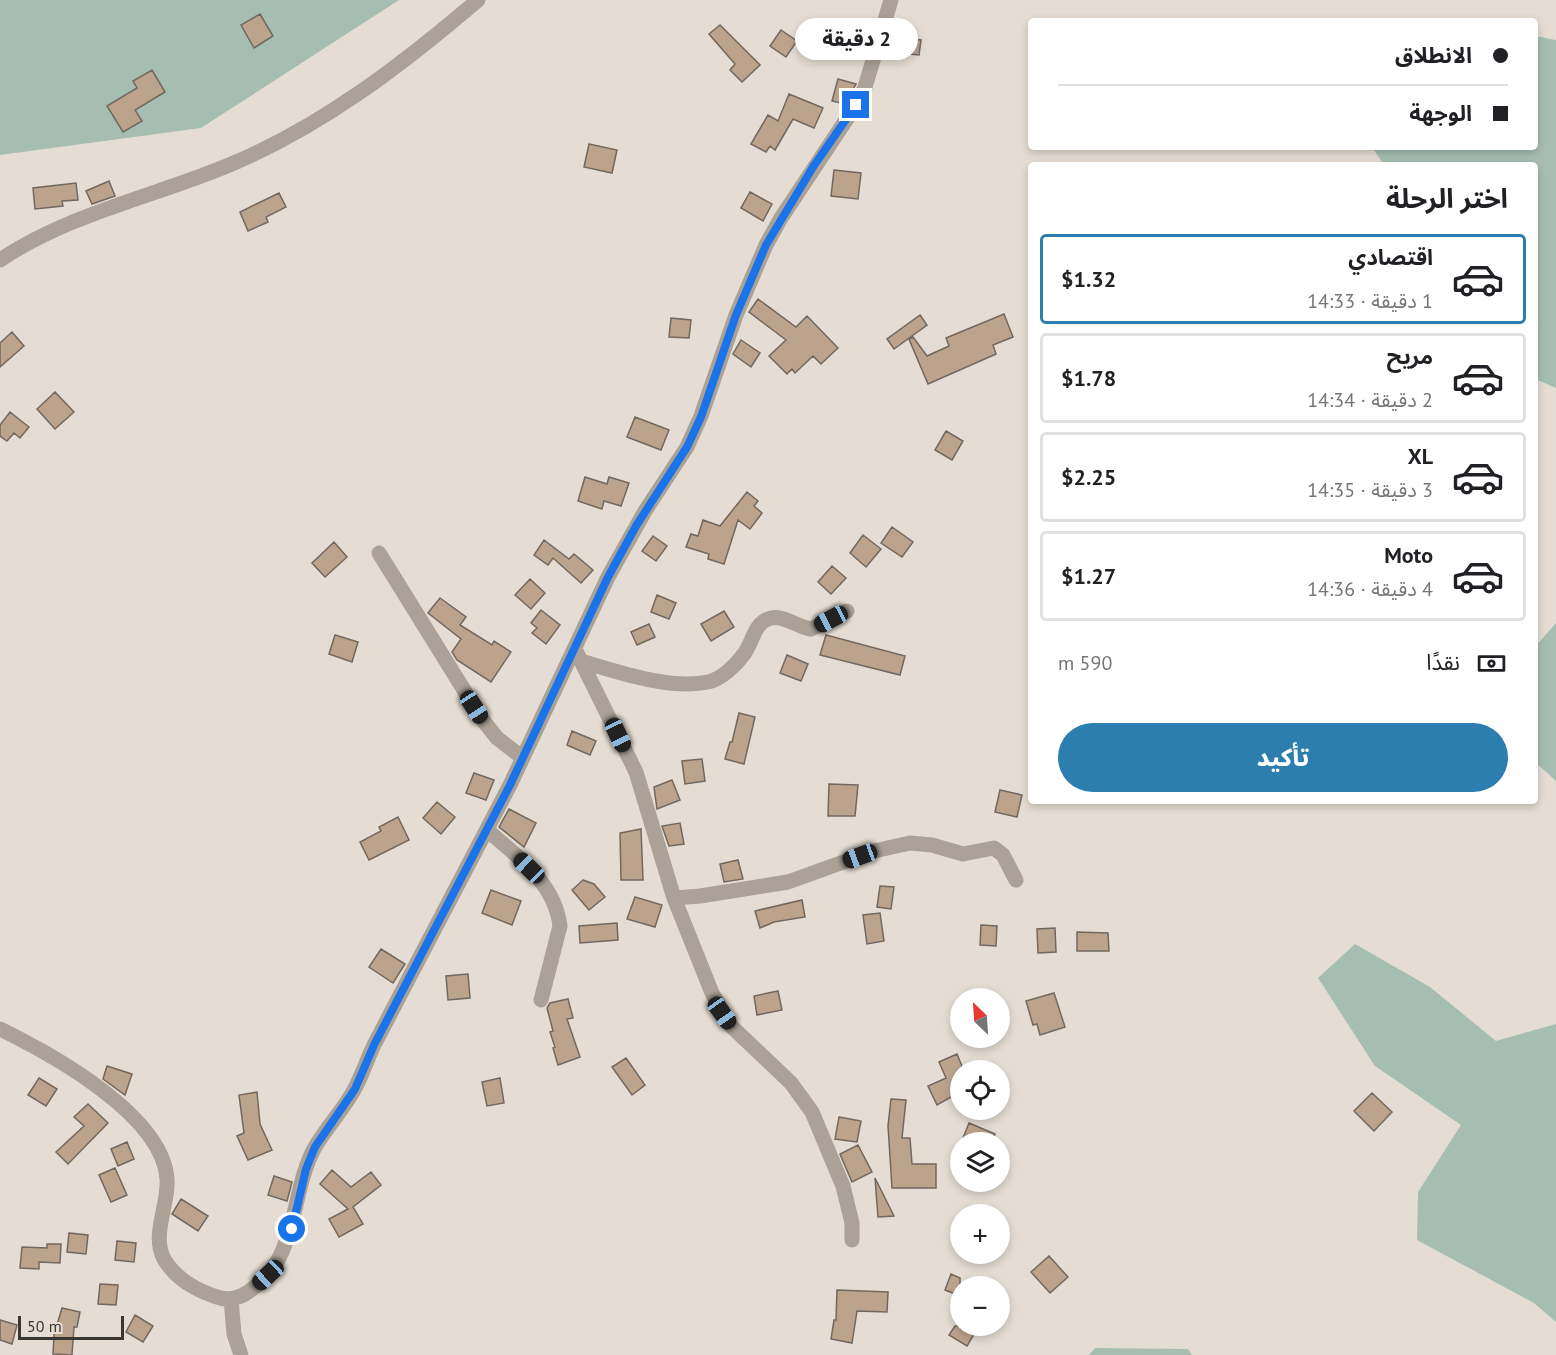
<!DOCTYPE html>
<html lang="ar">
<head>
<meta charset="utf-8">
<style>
  body { margin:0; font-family:"PT Sans","Noto Sans Arabic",sans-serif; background:#f6f6f6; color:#202124; direction:rtl; height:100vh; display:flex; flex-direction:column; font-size:22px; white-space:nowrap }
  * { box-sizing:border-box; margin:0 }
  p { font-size:20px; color:#757577 }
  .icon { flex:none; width:33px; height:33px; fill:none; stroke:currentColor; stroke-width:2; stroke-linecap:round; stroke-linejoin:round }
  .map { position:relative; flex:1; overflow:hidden; direction:ltr }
  .details { position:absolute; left:1028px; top:162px; width:510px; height:642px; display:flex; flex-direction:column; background:#fff; border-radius:6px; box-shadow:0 3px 9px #0003; direction:rtl }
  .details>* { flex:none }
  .guide { position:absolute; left:1028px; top:18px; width:510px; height:132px; border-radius:6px; box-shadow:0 3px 9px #0003; direction:rtl; display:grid; align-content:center; height:132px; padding:0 30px; background:#fff }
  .needle { width:39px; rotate:335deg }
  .controls { position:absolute; left:950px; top:988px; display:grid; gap:12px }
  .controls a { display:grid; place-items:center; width:60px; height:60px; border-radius:50%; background:#fff; box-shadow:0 3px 9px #0003; font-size:30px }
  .scale { position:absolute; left:18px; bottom:15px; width:106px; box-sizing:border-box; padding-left:6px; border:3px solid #3a3733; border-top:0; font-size:16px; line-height:21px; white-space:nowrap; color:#3a3733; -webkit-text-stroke:4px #e5ddd3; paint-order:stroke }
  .end { position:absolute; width:27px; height:27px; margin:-14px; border:8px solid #1a73e8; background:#fff; box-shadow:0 0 0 3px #fff }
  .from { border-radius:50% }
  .bubble { position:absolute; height:42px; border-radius:21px; background:#fff; box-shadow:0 3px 9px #0003; font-size:20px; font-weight:800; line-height:42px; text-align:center; direction:rtl }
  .car { position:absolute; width:18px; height:36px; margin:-18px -9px; border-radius:8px; box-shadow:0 0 4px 2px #0007; background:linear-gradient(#222 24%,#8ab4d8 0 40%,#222 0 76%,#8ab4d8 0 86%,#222 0) }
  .guide b { display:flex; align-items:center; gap:21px; height:57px; font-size:22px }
  .guide b+b { border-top:2px solid #e0e0e0 }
  .guide i { width:15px; height:15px; background:#202124 }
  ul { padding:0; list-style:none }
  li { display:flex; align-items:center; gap:18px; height:90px; margin:0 12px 9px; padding:0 18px; border:3px solid #e0e0e0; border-radius:6px }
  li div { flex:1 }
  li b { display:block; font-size:22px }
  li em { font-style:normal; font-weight:800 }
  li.active { border-color:#2c7eaf }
  li>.icon { width:54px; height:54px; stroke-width:1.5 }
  h2 { padding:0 30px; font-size:27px; line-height:72px }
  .pay { display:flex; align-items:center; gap:15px; height:66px; padding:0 30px; font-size:22px }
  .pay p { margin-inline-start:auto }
  .action { display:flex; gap:12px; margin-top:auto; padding:12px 30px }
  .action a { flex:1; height:69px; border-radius:36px; background:#2c7eaf; color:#fff; font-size:24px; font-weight:800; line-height:69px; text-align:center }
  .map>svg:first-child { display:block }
</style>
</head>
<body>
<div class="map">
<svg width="1556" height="1355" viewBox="0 0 1556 1355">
  <rect width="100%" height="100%" fill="#e5ddd3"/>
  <path fill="#a6beb1" d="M 0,0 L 399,0 L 201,128 L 0,155 Z
    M 1535,36 L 1556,40 L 1556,388 L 1535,379 L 1534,165 L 1384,165 L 1372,147 L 1534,147 Z
    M 1556,623 L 1556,781 L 1535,762 L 1534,648 Z
    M 1355,944 L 1430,987 L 1496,1041 L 1556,1024 L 1556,1322 L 1534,1303 L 1417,1240 L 1418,1192 L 1461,1125 L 1375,1066 L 1318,978 Z
    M 1095,1348 L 1188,1349 L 1192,1355 L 1089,1355 Z"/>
  <path fill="#bca38c" stroke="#716860" stroke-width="1.5" d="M 260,14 L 273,36 L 254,48 L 241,25 Z
    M 720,25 L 760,65 L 742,82 L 730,70 L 735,64 L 709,34 Z
    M 781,30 L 797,41 L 786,57 L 770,46 Z
    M 900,38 L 921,40 L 919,55 L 898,53 Z
    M 152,70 L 165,92 L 135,110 L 142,121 L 123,132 L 107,106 L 137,88 L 133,81 Z
    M 838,79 L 856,84 L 845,104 L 832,101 Z
    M 789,94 L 823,108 L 814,128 L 793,119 L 775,150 L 770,146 L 766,152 L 751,144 L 768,115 L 778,121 Z
    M 589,144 L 617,150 L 612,173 L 584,167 Z
    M 834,170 L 861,173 L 858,199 L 831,196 Z
    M 109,181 L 115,196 L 92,204 L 86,191 Z
    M 76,183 L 78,200 L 62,201 L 63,206 L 35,209 L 33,188 Z
    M 750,192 L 772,204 L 763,221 L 741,208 Z
    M 279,193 L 286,207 L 266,217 L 268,222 L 248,231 L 240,212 Z
    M 758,299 L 796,327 L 807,316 L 838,348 L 821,364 L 813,356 L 795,373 L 792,369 L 787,374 L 769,356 L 786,340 L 749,312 Z
    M 1004,314 L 1013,337 L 993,345 L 996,354 L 928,384 L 909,339 L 913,337 L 927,356 L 949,346 L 946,338 Z
    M 920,315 L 927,325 L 894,349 L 887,339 Z
    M 671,318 L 691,320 L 689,338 L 669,337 Z
    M 12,332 L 24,346 L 0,367 L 0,343 Z
    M 741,340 L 760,353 L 751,367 L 733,354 Z
    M 55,392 L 74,412 L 55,429 L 37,409 Z
    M 10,412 L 29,427 L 20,438 L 14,433 L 7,441 L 0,436 L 0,425 Z
    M 635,417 L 669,430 L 661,450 L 627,437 Z
    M 946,431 L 963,441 L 952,460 L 935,450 Z
    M 585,477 L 607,484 L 609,477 L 629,483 L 621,506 L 604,501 L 602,509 L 578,501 Z
    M 747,492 L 758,501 L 754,506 L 762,513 L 750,529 L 738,520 L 724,564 L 708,559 L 709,554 L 686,547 L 691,534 L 698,536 L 703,520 L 720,526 Z
    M 892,527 L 913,542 L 902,557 L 881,543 Z
    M 863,535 L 881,549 L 866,567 L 850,553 Z
    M 653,536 L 667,546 L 656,561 L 642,551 Z
    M 544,540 L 569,559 L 574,554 L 593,570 L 581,583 L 553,558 L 548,565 L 534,555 Z
    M 334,542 L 347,557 L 325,577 L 312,563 Z
    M 832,566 L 846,578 L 831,594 L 818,582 Z
    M 530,579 L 545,593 L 531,609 L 515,595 Z
    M 657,595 L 676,603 L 669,619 L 651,612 Z
    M 440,598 L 466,617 L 460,625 L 492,645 L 494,641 L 511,652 L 491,682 L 457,660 L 452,652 L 461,639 L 428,613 Z
    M 541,610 L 560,625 L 546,644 L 532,633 L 537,628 L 531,623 Z
    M 724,611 L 734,627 L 711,641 L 701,624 Z
    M 649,624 L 655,637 L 637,645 L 631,632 Z
    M 335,635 L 358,642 L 352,662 L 329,654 Z
    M 826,635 L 905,656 L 900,675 L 820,655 Z
    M 787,655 L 808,664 L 801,681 L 780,673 Z
    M 739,713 L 755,717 L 744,764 L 725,759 L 730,742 L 732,742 Z
    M 572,731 L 596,741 L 590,755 L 567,745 Z
    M 702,759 L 705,781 L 685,784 L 682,761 Z
    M 474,773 L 494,780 L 486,800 L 466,793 Z
    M 672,780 L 680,800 L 657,809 L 654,787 Z
    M 829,784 L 858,785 L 855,816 L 828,816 Z
    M 1000,790 L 1022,795 L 1017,817 L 995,812 Z
    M 437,802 L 455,817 L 441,834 L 423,818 Z
    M 509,809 L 536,823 L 524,847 L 499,827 Z
    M 398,817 L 409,840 L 369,860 L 360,842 L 381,831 L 379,827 Z
    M 680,823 L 684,844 L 669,846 L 662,826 Z
    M 641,829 L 643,880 L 621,880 L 620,833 Z
    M 738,860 L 743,879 L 724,882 L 720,864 Z
    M 583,880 L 594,884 L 605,897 L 589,910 L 572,890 Z
    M 880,886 L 894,887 L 891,909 L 877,907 Z
    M 491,890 L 521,901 L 512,925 L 482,913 Z
    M 635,897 L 662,905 L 655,927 L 627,919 Z
    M 802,900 L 805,917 L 774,922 L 760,928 L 755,911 Z
    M 880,913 L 884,941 L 867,944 L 863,915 Z
    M 617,923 L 618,940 L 580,943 L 579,926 Z
    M 981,925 L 997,926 L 996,946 L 980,945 Z
    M 1055,928 L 1056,952 L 1038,953 L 1037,929 Z
    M 1077,932 L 1108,933 L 1109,951 L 1077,951 Z
    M 381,949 L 405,964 L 393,983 L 369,967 Z
    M 468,974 L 470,998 L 448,1000 L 446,976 Z
    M 778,991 L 782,1010 L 757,1015 L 754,996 Z
    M 1054,993 L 1065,1027 L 1040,1035 L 1037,1024 L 1033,1025 L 1026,1001 Z
    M 568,999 L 573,1018 L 567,1019 L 580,1057 L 558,1065 L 553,1048 L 555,1047 L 550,1032 L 553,1031 L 547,1008 L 550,1003 Z
    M 957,1054 L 964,1071 L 960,1071 L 960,1092 L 937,1105 L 928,1086 L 946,1078 L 939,1062 Z
    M 626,1058 L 645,1085 L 632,1095 L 612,1067 Z
    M 107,1066 L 132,1074 L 125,1095 L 103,1079 Z
    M 39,1078 L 57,1089 L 46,1106 L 28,1095 Z
    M 500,1078 L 504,1103 L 487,1106 L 482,1082 Z
    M 257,1092 L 260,1124 L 272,1150 L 248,1160 L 237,1136 L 244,1133 L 239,1095 Z
    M 1372,1093 L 1392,1112 L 1374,1131 L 1354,1111 Z
    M 891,1099 L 906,1100 L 902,1138 L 910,1138 L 912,1164 L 936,1164 L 936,1188 L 892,1188 L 888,1126 Z
    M 88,1104 L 108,1123 L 68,1164 L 56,1152 L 84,1126 L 74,1117 Z
    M 839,1117 L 861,1121 L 857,1142 L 835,1139 Z
    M 969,1123 L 995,1134 L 992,1143 L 961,1143 Z
    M 127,1142 L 134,1159 L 118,1166 L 111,1149 Z
    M 858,1145 L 872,1172 L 852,1182 L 840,1154 Z
    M 115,1168 L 127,1195 L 111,1202 L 99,1175 Z
    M 332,1170 L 351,1187 L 371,1172 L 381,1185 L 353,1207 L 363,1224 L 339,1237 L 329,1219 L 348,1209 L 320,1184 Z
    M 274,1176 L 292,1182 L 287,1201 L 268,1195 Z
    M 875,1178 L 894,1216 L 878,1217 Z
    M 181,1199 L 208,1216 L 198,1231 L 172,1214 Z
    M 69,1233 L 88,1235 L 86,1254 L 67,1252 Z
    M 117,1241 L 136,1243 L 134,1262 L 115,1260 Z
    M 47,1244 L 61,1244 L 60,1263 L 39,1262 L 39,1269 L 20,1268 L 22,1247 L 47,1248 Z
    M 1049,1256 L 1068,1277 L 1050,1293 L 1031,1272 Z
    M 951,1274 L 960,1278 L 960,1296 L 945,1290 Z
    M 100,1284 L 118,1285 L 116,1305 L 98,1304 Z
    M 837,1290 L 888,1292 L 887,1312 L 857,1311 L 852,1343 L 831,1339 L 834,1320 L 836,1320 Z
    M 62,1308 L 80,1312 L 77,1327 L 74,1327 L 72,1355 L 53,1354 L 54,1335 Z
    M 135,1315 L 153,1326 L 143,1342 L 126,1332 Z
    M 0,1320 L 17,1325 L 12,1344 L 0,1340 Z
    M 955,1326 L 979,1326 L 967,1346 L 949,1335 Z"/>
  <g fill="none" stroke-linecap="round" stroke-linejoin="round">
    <path stroke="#aba196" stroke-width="15" d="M 0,260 C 70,213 157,196 234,163 C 325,124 403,64 478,0
      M 379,553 L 482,719 L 497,738 L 523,758
      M 575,649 L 636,772 L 674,898 L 712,993 L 731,1026 L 791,1083 L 812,1112 L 843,1186 L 852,1223 L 852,1240
      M 581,661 C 617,672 671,690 708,682 C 722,679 736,665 744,654 C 753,642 754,622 771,618 C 783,615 798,627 811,629 L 847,611
      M 487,830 C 517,856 555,883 560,926 L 541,1000
      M 674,898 L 700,896 L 788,882 L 874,851 L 910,843 L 932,845 L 963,854 L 994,848 L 1003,855 L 1016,880
      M 0,1029 C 51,1054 163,1115 167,1179 C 169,1205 151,1235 164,1259 C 175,1278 194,1289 214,1296 C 226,1301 238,1299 248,1292 C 300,1259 289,1194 315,1147 C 327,1127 343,1110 354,1090 C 362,1076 367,1059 374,1045 L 510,785 L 608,577 L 645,511 L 687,447 L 701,416 L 736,315 L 766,245 L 781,218 L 856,105 L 865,87 L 891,0
      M 231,1299 L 234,1334 L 241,1355"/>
  </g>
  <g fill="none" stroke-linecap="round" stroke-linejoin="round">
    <path stroke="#1a73e8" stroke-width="8" d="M 292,1229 L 306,1169 L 315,1147 L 355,1089 L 374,1045 L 510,785 L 608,577 L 636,526 L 687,447 L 701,417 L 736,315 L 766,245 L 813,167 L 856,105"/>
  </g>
</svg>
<div class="controls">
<a><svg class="needle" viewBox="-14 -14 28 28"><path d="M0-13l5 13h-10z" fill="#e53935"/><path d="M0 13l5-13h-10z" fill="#757577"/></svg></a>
<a><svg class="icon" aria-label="locate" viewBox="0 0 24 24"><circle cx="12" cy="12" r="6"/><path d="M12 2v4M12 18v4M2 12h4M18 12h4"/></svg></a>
<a><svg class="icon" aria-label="layers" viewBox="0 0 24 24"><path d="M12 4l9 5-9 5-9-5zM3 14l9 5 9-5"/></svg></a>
<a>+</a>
<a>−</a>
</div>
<div class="scale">50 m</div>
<i class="end from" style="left:292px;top:1229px"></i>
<i class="end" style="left:856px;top:105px"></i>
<div class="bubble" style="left:795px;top:18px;width:123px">2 دقيقة</div>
<i class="car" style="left:831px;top:619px;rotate:242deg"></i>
<i class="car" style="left:474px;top:707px;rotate:147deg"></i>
<i class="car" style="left:618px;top:735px;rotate:155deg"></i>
<i class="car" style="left:860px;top:856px;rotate:250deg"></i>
<i class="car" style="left:529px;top:868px;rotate:314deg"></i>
<i class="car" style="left:722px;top:1013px;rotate:145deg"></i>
<i class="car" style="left:268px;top:1275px;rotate:227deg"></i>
<div class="guide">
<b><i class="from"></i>الانطلاق</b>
<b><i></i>الوجهة</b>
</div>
<section class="details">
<h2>اختر الرحلة</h2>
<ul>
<li class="active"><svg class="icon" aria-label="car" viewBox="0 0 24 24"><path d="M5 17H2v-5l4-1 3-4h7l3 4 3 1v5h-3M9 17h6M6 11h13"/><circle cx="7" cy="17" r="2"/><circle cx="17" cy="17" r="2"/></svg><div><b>اقتصادي</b><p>1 دقيقة · 14:33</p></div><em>$1.32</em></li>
<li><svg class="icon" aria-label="car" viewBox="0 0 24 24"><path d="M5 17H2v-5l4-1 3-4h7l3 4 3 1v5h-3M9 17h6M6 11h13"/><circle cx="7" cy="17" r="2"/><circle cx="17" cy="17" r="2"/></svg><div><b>مريح</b><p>2 دقيقة · 14:34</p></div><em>$1.78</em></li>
<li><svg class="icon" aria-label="car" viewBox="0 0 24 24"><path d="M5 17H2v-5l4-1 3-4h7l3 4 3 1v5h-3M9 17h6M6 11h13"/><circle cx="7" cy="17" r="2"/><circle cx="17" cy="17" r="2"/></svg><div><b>XL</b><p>3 دقيقة · 14:35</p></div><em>$2.25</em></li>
<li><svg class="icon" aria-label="car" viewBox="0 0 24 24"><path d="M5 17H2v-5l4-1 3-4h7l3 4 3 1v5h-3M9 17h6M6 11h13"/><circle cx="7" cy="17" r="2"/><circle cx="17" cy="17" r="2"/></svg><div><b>Moto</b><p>4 دقيقة · 14:36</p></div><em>$1.27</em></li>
</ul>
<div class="pay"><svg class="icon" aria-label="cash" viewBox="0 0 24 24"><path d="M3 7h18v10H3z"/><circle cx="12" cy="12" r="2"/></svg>نقدًا<p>590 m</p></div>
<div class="action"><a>تأكيد</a></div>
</section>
</div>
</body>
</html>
